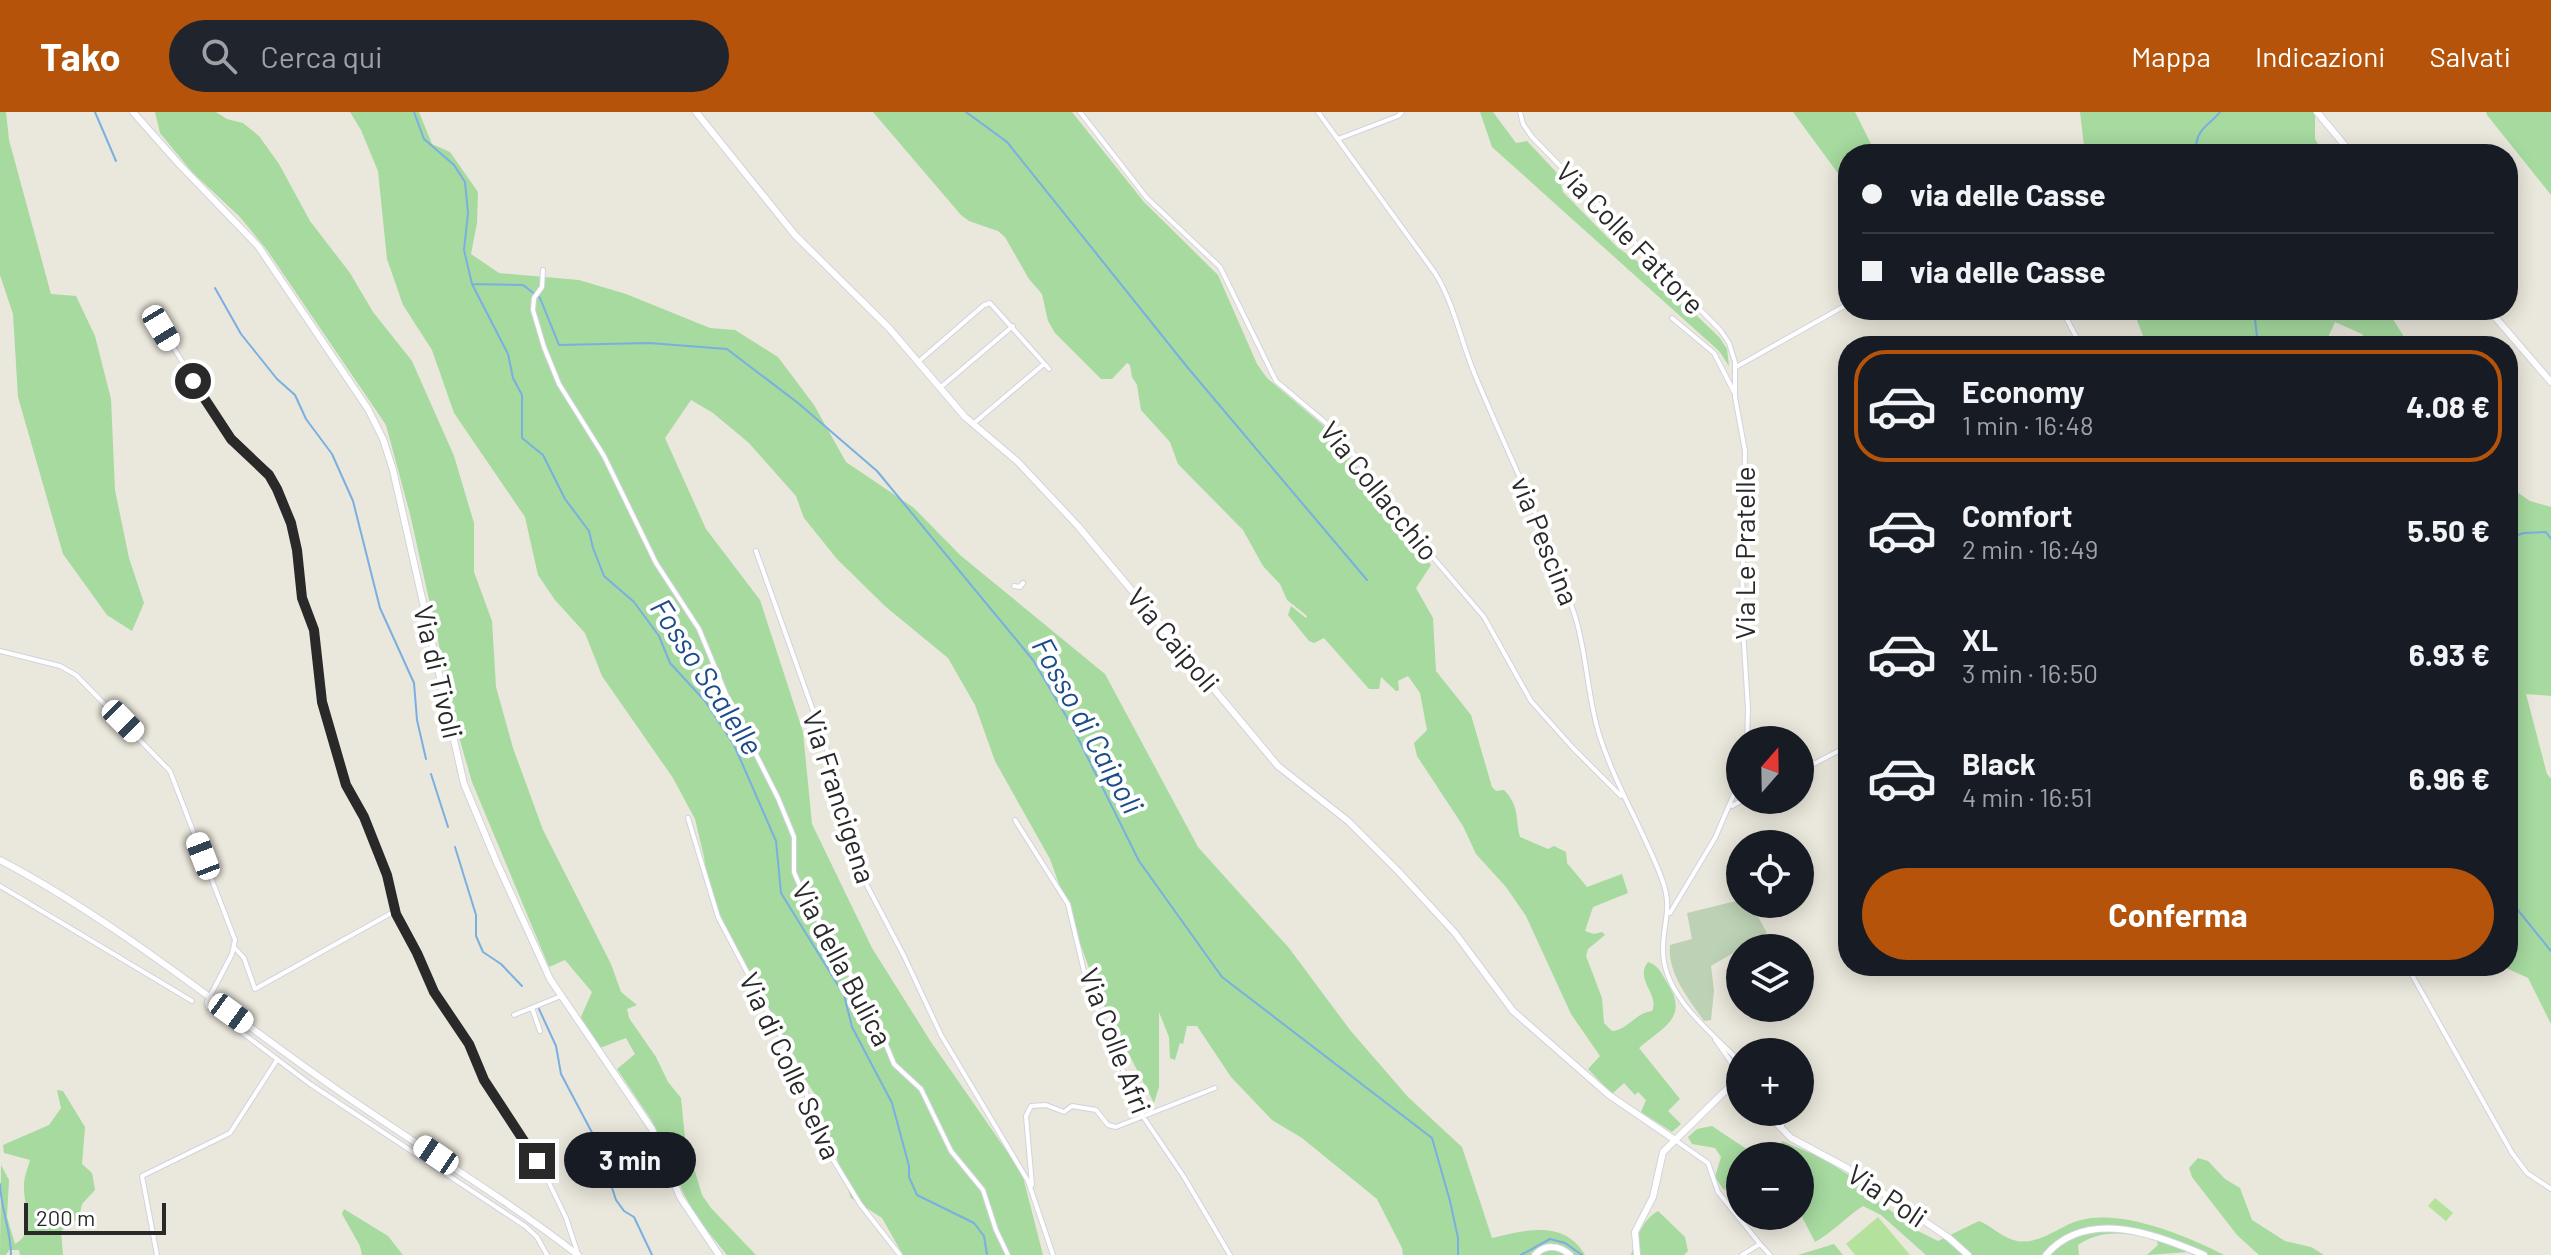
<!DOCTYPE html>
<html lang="it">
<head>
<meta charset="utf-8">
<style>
  body { margin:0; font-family:Barlow,sans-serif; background:#20242c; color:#f1f3f6; height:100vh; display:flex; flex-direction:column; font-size:30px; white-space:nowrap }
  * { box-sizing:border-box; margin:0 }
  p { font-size:26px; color:#9ea1a6 }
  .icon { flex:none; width:44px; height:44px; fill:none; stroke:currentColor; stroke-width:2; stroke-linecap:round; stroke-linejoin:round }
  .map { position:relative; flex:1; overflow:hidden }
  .details { position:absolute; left:1838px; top:224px; width:680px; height:640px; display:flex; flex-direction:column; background:#171b24; border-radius:32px; box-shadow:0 4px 20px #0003 }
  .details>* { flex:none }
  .guide { position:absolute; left:1838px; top:32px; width:680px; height:176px; border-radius:32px; box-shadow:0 4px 20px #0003; display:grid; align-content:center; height:176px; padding:0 24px; background:#171b24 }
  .needle { width:52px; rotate:20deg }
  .buttons { position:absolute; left:1726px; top:614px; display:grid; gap:16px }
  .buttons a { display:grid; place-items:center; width:88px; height:88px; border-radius:50%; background:#171b24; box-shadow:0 4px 20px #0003; font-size:40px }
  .scale { position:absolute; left:24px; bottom:20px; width:142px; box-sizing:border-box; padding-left:8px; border:4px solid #292929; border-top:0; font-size:22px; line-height:28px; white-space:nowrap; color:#292929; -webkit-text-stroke:6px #fff; paint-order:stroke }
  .end { position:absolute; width:36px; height:36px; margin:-18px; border:10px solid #292929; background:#fff; box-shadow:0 0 0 4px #fff }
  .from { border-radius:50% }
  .bubble { position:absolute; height:56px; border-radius:28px; background:#171b24; box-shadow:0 4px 20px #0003; font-size:26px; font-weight:700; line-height:56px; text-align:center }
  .car { position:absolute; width:24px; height:48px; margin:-24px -12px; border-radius:10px; box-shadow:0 0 6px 2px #0007; background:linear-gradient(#fff 24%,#345 0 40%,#fff 0 76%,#345 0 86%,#fff 0) }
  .guide b { display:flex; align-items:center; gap:28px; height:76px; font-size:30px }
  .guide b+b { border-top:2px solid #363941 }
  .guide i { width:20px; height:20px; background:#f1f3f6 }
  ul { padding:14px 0 0; list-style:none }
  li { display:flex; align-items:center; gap:24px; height:112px; margin:0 16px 12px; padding:0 8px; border:4px solid transparent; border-radius:32px }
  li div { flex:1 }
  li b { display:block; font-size:30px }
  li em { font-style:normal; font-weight:700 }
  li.current { border-color:#b45309 }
  li>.icon { width:72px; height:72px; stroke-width:1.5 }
  .primary-button { display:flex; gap:16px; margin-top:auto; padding:16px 24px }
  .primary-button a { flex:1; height:92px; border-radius:48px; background:#b45309; color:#fff; font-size:32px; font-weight:700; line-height:92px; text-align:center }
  header { display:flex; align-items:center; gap:48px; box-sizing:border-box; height:112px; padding:0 40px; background:#b45309; color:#fff }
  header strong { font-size:38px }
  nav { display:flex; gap:44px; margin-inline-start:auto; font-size:28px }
  .search { width:560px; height:72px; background:#20242c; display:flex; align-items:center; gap:20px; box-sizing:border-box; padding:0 28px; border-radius:44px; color:#9ea1a6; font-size:30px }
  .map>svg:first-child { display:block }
</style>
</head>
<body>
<header>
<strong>Tako</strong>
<div class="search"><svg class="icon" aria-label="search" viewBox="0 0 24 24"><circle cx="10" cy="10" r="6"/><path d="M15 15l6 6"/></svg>Cerca qui</div>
<nav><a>Mappa</a><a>Indicazioni</a><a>Salvati</a></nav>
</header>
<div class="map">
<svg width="2551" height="1143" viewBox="0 0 2551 1143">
  <rect width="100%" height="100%" fill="#eae7dc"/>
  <path fill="#a6da9f" d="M 0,0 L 6,0 L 9,28 L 51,182 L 76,184 L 95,224 L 111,287 L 115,378 L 129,446 L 144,491 L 132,519 L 107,503 L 63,442 L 18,285 L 13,202 L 0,163 Z
    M 155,0 L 216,0 L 227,7 L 243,11 L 259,24 L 279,52 L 310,109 L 350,161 L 373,200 L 412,249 L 454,344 L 474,411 L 474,460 L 492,509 L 496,575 L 513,636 L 543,718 L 611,852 L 621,880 L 637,893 L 627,897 L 629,906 L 656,945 L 668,970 L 681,986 L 685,1026 L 702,1083 L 711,1096 L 756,1143 L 727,1143 L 697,1106 L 684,1082 L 652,1009 L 617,957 L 635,942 L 626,926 L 600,936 L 580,907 L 592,880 L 565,848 L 549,855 L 472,670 L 461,632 L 410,402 L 386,313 L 267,138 L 240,105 L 192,60 L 160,21 Z
    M 350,0 L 419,0 L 432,32 L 450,40 L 478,80 L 477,111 L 471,142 L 499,161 L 579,168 L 626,182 L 710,216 L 735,218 L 778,245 L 814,293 L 846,350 L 914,396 L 960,443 L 1105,562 L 1198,735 L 1289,836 L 1350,918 L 1408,985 L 1462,1035 L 1492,1126 C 1526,1118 1564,1107 1585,1143 L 1403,1143 L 1402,1136 L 1377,1087 L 1302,1026 L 1272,1008 L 1231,965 L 1197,914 L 1187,914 L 1183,932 L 1180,931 L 1175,948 L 1170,946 L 1169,925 L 1159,900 L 1159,975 L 1154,991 L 1099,884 L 1050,747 L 995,649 L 975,593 L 948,546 L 886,495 L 837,447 L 804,406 L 796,384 L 749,331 L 713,301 L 691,288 L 665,326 L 706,417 L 760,488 L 803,620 L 812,712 L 872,836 L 931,930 L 1022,1061 L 1043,1143 L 903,1143 L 882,1106 L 851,1086 L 814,981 L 770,913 L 708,776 L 704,745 L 695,707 L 673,666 L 602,564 L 585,521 L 555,488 L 538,463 L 525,405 L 454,301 L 432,238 L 403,193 L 387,147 L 378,59 L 361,18 Z
    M 873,0 L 1072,0 L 1144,90 L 1218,163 L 1257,252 L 1267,266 L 1331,320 L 1431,453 L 1416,476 L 1433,506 L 1436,559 L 1471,603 L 1492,675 L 1496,679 L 1504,678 C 1520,695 1515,706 1520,725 L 1548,737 L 1554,734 L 1566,740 L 1567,751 L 1587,775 L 1622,762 L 1628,781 L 1593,795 L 1585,819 L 1594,822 L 1602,820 L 1605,823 L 1588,837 L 1586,844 L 1602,886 L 1604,911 L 1612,919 C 1628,918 1635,901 1652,899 C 1660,882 1634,868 1648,850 C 1659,853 1662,863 1668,872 C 1689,906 1663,915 1639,936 L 1680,987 L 1668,999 L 1681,1012 L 1672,1020 L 1641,1000 L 1646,988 L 1638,980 L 1635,983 L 1624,971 L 1612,982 L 1588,957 L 1600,944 L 1571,902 L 1526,804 L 1506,775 L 1476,742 L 1463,714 L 1417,644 L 1414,631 L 1427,618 L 1420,581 L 1408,564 L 1398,569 L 1399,578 L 1396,579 L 1381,565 L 1379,577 L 1369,577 L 1324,526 L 1314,531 L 1309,529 L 1288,503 L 1291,494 L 1306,506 L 1307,504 L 1287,488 L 1280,472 L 1263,454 L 1243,418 L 1178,352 L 1170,330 L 1141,298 L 1137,273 L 1132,265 L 1130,253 L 1127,251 L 1112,267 L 1101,267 L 1055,221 L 1048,209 L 1042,182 L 1029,167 L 1005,125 L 998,119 L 969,109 L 961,103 Z
    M 1480,0 L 1493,0 L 1516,31 L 1527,29 L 1558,62 L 1563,80 L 1617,135 L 1648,157 L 1719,225 L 1727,237 L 1729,254 L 1719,239 L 1492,35 Z
    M 1793,0 L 1855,0 L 1876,42 L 1848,42 L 1848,75 Z
    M 2080,0 L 2315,0 L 2315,27 L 2324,42 L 2085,42 Z
    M 2486,0 L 2551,0 L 2551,83 L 2487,3 Z
    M 2133,198 L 2387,198 L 2410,234 L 2370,234 L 2362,222 L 2335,210 L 2324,234 L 2147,234 Z
    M 2508,374 L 2530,389 L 2551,395 L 2551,584 L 2526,582 L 2547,662 L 2551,667 L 2551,912 L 2528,866 L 2502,854 L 2508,854 Z
    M 57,978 L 63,979 L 85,1015 L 82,1052 L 92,1061 L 95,1078 L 82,1092 L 79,1106 L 61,1119 L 63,1143 L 20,1143 L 19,1138 L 9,1138 L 6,1143 L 0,1143 L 1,1053 L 9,1068 L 7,1105 L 15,1132 C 37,1120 23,1095 24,1073 C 24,1065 28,1056 30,1048 L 4,1041 L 3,1033 L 49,1013 L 61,996 Z
    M 1712,1014 L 1757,1044 L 1740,1044 L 1740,1083 L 1723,1077 L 1715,1065 L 1721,1045 L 1715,1036 L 1692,1032 L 1688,1025 L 1697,1017 Z
    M 1782,1029 L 1824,1047 L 1864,1073 L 1871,1084 L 1918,1119 L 1938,1129 L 1979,1109 C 1992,1114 2002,1126 2017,1129 C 2041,1133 2060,1113 2081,1108 C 2122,1097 2188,1124 2224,1143 L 2193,1143 L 2188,1140 L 2147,1143 L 2158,1133 L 2156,1126 C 2128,1122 2103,1116 2078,1133 L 2079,1143 L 1926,1143 L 1881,1103 L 1863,1094 C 1846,1105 1833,1120 1815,1130 L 1800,1101 L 1800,1044 L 1777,1044 Z
    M 2198,1046 L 2208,1049 L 2225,1067 L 2240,1076 L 2252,1108 L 2285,1129 L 2311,1135 L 2324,1143 L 2259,1143 L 2237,1123 L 2192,1065 L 2189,1056 Z
    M 344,1097 L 388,1124 L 403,1143 L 362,1143 L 360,1134 L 342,1102 Z
    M 1658,1099 L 1685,1125 L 1688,1139 L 1684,1143 L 1631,1143 C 1637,1126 1642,1108 1658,1099 Z
    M 1834,1132 L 1843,1143 L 1798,1143 Z"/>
  <path fill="#bdd2b5" d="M 1740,788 L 1740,792 L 1751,792 L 1767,821 L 1711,854 L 1714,879 L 1711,908 L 1704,909 C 1689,887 1667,861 1670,833 L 1692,827 L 1687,801 Z"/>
  <path fill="#b4e19b" d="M 2435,1086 L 2453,1101 L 2446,1109 L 2428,1094 Z
    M 1878,1105 L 1910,1143 L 1855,1143 L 1846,1132 Z"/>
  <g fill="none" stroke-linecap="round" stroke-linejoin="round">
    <path stroke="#7aafe1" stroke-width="2" d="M 95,0 L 116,49
      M 414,0 L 424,27 L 454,53 L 465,70 L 468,101 L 464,138 L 472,172 L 508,242 L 513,266 L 522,283 L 522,326 L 543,343 L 565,387 L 589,419 L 593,436 L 604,464 L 634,490 L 659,524 L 670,551 L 705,589 L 734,633 L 776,729 L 781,781 L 844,883 L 852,915 L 892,991 L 909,1054 L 909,1065 L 917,1083 L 974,1111 L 984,1124 L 987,1143
      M 966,0 L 1007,30 L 1188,256 L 1367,468
      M 2220,0 C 2210,13 2197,16 2196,35 L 2206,40 L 2226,42
      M 472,172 L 523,173 L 540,186 L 559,233 L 649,231 L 727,237 L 798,291 L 877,359 L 1033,548 L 1072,614 L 1139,749 L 1222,865 L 1432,1026 L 1450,1089 L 1458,1126 L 1458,1143
      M 215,176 L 241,222 L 277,267 L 295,283 L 306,307 L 332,342 L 353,389 L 380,496 L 414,571 L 417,608 L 426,647
      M 2254,198 L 2258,234
      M 2508,426 L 2524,421 L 2546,420 L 2551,427
      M 431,662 L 448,715
      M 455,735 L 476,803 L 476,824 L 483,840 L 501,852 L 522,874
      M 2508,781 L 2517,797 L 2551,839
      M 539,897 L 556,934 L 561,962 L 597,1030 L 616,1088 L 624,1099 L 634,1105 L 652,1143
      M 0,1072 C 1,1097 11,1119 11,1143
      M 1521,1143 L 1550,1127 L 1565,1131 L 1582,1143"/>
    <g stroke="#d2d2e0" stroke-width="6">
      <path id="street" d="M 1080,0 L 1147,86 L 1220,155 L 1276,269 L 1339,322 L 1402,409 L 1484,505 L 1531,589 L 1573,636 L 1621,684
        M 1318,0 L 1435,161 C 1454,191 1461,230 1475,263 C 1508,343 1548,421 1575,504 C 1587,542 1587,583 1599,622 C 1615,673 1643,717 1662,767 C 1673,797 1663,809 1663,838 C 1663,884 1711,920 1740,950
        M 1520,0 L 1523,12 L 1532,25 L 1721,219 L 1729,231 L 1735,250 L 1735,285 L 1745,339 L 1742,501 L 1748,597 L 1747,628
        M 1338,27 L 1398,4 L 1402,0
        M 543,158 L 542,175 L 534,186 L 533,198 L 544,235 L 559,272 L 604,344 L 656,451 L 699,517 L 728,587 L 778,686 L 794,725 L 794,760 L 802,779 L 873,901 L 894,952 L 921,977 L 951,1039 L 983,1078 L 996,1118 L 1008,1143
        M 2062,198 L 2081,234
        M 1672,206 L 1714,241 L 1734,280
        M 161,216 L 230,325 L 269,363 L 277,377 L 296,432 L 302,482 L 315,524 L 322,590 L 344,668 L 364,705 L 387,763 L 398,807 L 417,841 L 434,880 L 469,932 L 485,971 L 543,1058 L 566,1106 L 578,1142
        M 918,250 L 984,193 L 990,191 L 1049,257
        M 1736,255 L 1848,192
        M 941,275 L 1013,214
        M 973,312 L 1044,252
        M 756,439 L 830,646 L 862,764 L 904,844 L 941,923 L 1028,1069 L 1053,1143
        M 1014,474 L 1020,475 L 1023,471
        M 0,539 L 60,554 L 76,563 L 170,659 L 235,828 L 232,842 L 207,890 L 208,895 L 310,972 L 525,1114 L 537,1125 L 547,1143
        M 1800,659 L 1848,634
        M 1732,694 L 1743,688
        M 688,706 L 718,805 L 797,955 L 823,1031 L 860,1092 L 900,1143
        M 1015,708 L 1068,792 L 1088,876 L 1142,1003 L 1184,1065 L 1230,1143
        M 0,774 L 192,889
        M 1670,801 L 1715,726 L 1740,668
        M 234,835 L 244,846 L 255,877 L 395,799
        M 2407,854 L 2512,1041 L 2527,1061 L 2551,1077
        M 532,896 L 540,919
        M 514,903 L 561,884
        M 1715,927 L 1740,963
        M 1777,1000 L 1782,1014
        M 1675,1028 L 1708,1051 L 1718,1080 L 1760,1132 L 1742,1143
        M 1032,1073 L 1026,1004 L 1031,994 L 1046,993 L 1064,1000 L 1072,994 L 1096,998 L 1108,1013 L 1116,1015 L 1215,976
        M 1760,1132 L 1770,1143
        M 157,1143 L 142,1064 L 230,1021 L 277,948"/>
    </g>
    <g stroke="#d2d2e0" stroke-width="8">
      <path id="secondary" d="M 133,0 L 179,52 L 258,134 L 368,297 L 383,327 L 393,358 L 464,672 L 497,751 L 550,867 L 652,1017 L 680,1085 L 719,1143
        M 696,0 L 795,123 L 889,216 L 965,305 L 1018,350 L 1078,414 L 1278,654 L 1348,709 L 1398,759 L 1455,821 L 1513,899 L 1609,983 L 1675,1028
        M 2317,0 L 2352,42
        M 2489,198 L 2551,270
        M 0,748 C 112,807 210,887 312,960 C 399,1023 493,1077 578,1143
        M 1766,1000 L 1791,1026 L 1847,1056 L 1949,1126 L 1968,1143
        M 1535,1143 C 1545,1132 1559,1133 1570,1143
        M 1637,1143 L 1635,1120 L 1653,1085 L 1663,1040 L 1723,981 L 1732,973 L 1740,972
        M 2046,1143 C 2087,1095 2158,1123 2204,1143"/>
    </g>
    <use href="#street" stroke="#fff" stroke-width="4"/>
    <use href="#secondary" stroke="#fff" stroke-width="6"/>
  </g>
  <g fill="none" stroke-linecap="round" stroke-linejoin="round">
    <path stroke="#292929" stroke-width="10" d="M 193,269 L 231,327 L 269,363 L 277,377 L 291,411 L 297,438 L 302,486 L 314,518 L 322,590 L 346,673 L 364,705 L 387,763 L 396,802 L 417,841 L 434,880 L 469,932 L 484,968 L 537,1049"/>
  </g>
  <g text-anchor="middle" stroke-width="8" stroke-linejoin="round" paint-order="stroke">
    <g font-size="28" fill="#292929" stroke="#fff">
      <text transform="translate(1630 126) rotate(46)" y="10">Via Colle Fattore</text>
      <text transform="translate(1379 379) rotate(51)" y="10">Via Collacchio</text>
      <text transform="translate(1545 429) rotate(68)" y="10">via Pescina</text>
      <text transform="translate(1745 441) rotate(-90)" y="10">Via Le Pratelle</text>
      <text transform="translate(1173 528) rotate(50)" y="10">Via Caipoli</text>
      <text transform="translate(438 560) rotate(77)" y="10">Via di Tivoli</text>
      <text transform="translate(839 685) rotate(72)" y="10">Via Francigena</text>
      <text transform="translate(842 852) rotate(62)" y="10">Via della Bulica</text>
      <text transform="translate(1115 929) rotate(69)" y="10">Via Colle Afri</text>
      <text transform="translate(790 954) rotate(65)" y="10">Via di Colle Selva</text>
      <text transform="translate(1887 1084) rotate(34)" y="10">Via Poli</text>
    </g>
    <g font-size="30" font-style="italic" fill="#1c4c8a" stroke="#fff">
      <text transform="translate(706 565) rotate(57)" y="10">Fosso Scalelle</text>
      <text transform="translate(1087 614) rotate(61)" y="10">Fosso di Caipoli</text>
    </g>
  </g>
</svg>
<div class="buttons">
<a><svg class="needle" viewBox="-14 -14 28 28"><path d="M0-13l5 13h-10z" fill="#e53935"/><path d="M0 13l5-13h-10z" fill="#9ea1a6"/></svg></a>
<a><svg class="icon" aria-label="locate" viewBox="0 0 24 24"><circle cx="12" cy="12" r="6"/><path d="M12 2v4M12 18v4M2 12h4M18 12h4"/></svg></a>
<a><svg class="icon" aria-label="layers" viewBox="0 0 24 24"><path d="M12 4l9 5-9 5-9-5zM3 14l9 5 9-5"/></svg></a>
<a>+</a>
<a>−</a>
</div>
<div class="scale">200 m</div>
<i class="end from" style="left:193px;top:269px"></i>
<i class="end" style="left:537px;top:1049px"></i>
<div class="bubble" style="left:564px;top:1020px;width:132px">3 min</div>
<i class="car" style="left:161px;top:216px;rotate:149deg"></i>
<i class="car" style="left:123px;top:609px;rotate:135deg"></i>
<i class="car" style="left:203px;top:744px;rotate:339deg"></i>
<i class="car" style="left:231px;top:901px;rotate:126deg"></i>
<i class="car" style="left:436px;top:1043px;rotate:304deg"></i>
<div class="guide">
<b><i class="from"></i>via delle Casse</b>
<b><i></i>via delle Casse</b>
</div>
<section class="details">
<ul>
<li class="current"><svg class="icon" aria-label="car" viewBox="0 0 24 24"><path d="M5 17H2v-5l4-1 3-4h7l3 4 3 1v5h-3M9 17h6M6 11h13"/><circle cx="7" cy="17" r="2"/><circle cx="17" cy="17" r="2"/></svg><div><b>Economy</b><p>1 min · 16:48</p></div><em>4.08 €</em></li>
<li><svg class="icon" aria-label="car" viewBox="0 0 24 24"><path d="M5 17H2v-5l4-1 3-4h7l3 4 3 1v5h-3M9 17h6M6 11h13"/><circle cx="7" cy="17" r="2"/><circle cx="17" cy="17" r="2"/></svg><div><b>Comfort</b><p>2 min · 16:49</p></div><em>5.50 €</em></li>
<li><svg class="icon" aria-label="car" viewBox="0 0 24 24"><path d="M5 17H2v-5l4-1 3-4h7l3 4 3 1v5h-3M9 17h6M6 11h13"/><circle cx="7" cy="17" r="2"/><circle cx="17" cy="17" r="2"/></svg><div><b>XL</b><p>3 min · 16:50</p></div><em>6.93 €</em></li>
<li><svg class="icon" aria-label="car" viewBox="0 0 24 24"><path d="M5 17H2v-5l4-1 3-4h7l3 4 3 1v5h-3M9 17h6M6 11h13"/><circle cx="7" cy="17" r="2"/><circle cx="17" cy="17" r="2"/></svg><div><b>Black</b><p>4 min · 16:51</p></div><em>6.96 €</em></li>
</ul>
<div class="primary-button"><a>Conferma</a></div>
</section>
</div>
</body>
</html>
